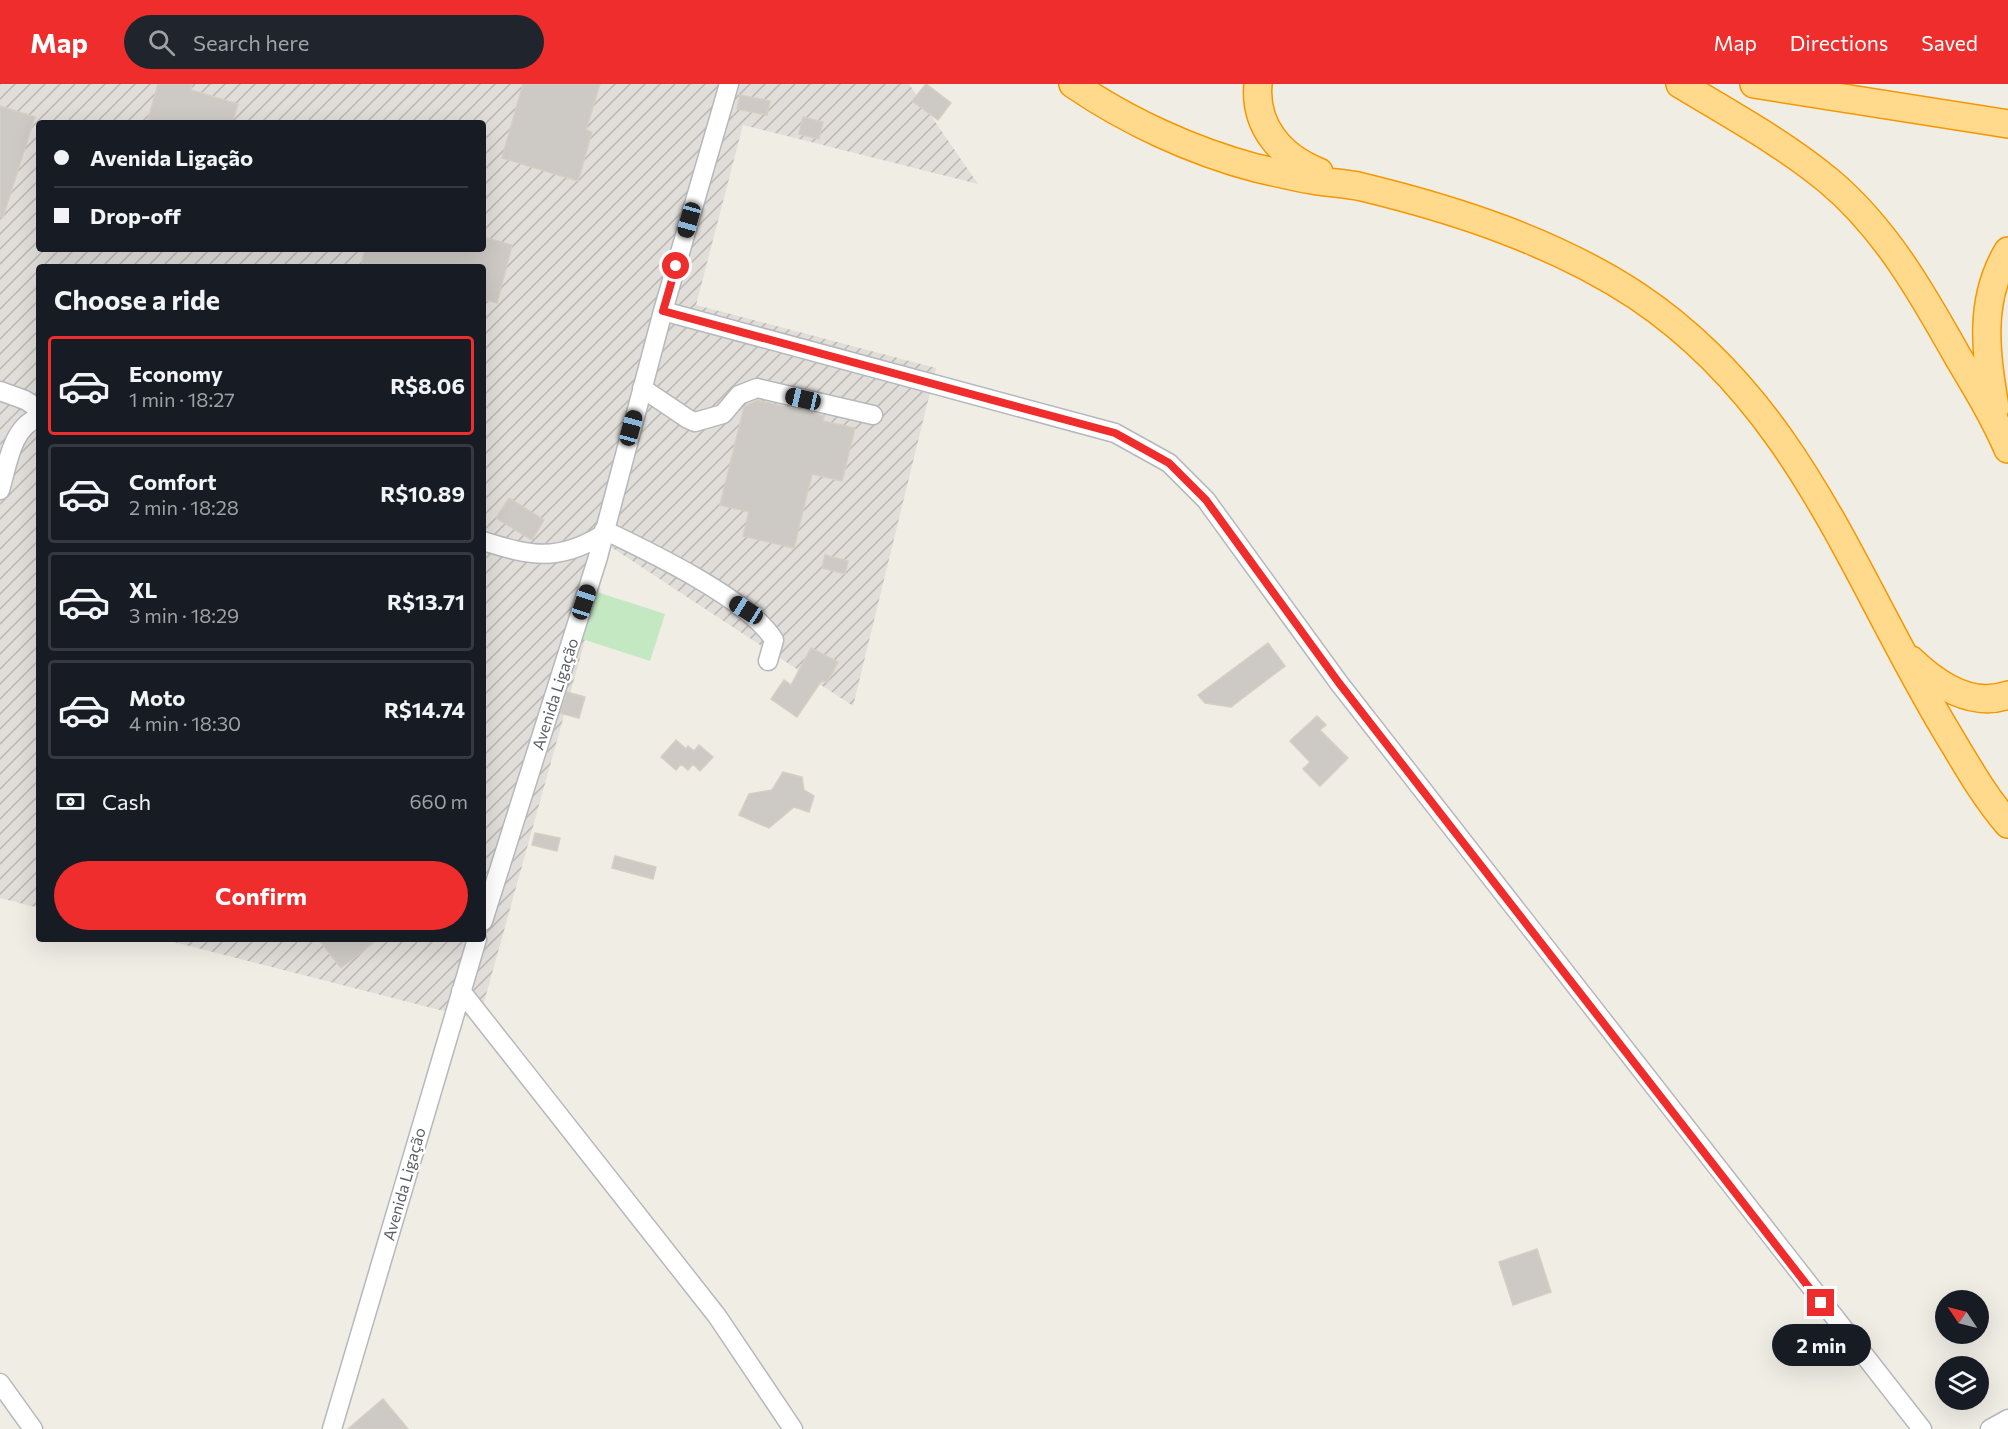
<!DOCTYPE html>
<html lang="en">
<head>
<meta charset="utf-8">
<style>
  body { margin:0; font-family:Commissioner,sans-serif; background:#20242c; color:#f1f3f6; height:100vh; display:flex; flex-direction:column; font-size:22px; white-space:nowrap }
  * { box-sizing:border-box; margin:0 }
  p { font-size:20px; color:#9ea1a6 }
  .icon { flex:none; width:33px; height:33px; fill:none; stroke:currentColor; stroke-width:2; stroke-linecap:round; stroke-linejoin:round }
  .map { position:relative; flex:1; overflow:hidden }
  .side { position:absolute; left:36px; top:180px; width:450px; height:678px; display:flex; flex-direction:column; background:#171b24; border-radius:6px; box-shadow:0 6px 24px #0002 }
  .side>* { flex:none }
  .banner { position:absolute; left:36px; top:36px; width:450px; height:132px; border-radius:6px; box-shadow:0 6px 24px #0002; display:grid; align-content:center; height:132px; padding:0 18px; background:#171b24 }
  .needle { width:39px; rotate:305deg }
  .tools { position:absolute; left:1935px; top:1206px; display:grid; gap:12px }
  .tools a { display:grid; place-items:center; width:54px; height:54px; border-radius:50%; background:#171b24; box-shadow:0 6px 24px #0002; font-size:30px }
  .end { position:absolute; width:27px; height:27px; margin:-14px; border:8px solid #ef2d2c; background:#fff; box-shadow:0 0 0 3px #fff }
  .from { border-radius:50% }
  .bubble { position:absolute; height:42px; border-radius:21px; background:#171b24; box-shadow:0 6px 24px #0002; font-size:20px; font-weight:700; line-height:42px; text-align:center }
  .car { position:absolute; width:18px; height:36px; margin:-18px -9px; border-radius:8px; box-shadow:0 0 4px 2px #0007; background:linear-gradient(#222 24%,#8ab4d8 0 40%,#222 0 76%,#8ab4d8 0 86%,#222 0) }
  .banner b { display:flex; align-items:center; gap:21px; height:57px; font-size:22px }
  .banner b+b { border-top:2px solid #363941 }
  .banner i { width:15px; height:15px; background:#f1f3f6 }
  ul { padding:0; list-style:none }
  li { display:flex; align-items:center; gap:18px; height:99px; margin:0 12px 9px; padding:0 6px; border:3px solid #363941; border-radius:6px }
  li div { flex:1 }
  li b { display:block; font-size:22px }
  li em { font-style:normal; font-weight:700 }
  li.on { border-color:#ef2d2c }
  li>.icon { width:54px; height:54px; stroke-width:1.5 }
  h2 { padding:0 18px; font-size:27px; line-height:72px }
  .pay { display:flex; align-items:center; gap:15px; height:66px; padding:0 18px; font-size:22px }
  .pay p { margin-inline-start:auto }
  .cta { display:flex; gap:12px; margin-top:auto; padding:12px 18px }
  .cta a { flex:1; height:69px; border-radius:36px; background:#ef2d2c; color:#fff; font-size:24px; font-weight:700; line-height:69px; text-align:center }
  header { display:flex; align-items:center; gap:36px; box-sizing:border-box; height:84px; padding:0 30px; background:#ef2d2c; color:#fff }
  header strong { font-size:28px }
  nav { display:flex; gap:33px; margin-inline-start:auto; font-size:21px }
  .search { width:420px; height:54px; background:#20242c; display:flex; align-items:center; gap:15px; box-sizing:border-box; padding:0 21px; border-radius:33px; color:#9ea1a6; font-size:22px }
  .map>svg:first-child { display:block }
</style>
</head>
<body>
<header>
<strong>Map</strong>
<div class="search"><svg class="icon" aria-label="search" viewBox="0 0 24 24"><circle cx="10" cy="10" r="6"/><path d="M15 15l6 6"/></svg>Search here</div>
<nav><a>Map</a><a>Directions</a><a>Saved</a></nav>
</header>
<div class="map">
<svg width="2008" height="1345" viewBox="0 0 2008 1345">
  <defs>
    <pattern id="industrial-furrows" width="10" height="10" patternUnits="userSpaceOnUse" patternTransform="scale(1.5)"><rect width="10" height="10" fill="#e1ded9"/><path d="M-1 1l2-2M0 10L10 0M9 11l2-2" fill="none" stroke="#bab7b4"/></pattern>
  </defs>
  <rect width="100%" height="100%" fill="#f0ede5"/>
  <path fill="url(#industrial-furrows)" fill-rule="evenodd" d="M 0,0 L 909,0 L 978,100 L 743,41 L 696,221 L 936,284 L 853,622 L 611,463 L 479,936 L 162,855 L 483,855 L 483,183 L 39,183 L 39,824 L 0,814 ZM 39,39 L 483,39 L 483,165 L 39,165 Z"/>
  <path fill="#c4e8c1" d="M 594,507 L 665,530 L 650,577 L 579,554 Z"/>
  <path fill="#cdc9c4" stroke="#d5cec3" stroke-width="1.5" d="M 158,0 L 192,0 L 191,6 L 238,20 L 232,39 L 147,39 Z
    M 523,0 L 600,0 L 586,46 L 592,48 L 578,97 L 502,74 Z
    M 926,0 L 951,19 L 938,36 L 912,17 Z
    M 740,11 L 770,17 L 767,31 L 737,25 Z
    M 0,22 L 35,33 L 3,133 L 0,133 Z
    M 803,33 L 823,38 L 819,55 L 799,50 Z
    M 483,153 L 512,161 L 497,219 L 483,215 L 483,183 L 361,183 L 365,165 L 483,165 Z
    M 757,316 L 824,332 L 823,337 L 855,344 L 842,397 L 812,390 L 794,464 L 743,452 L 749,428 L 720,421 L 744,323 Z
    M 509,414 L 544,436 L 532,456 L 496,434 Z
    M 825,471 L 848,477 L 845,490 L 822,484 Z
    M 1268,559 L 1285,582 L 1231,623 L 1205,619 L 1198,611 Z
    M 811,564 L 838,578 L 827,599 L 822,596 L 797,633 L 771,615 L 784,596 L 791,601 Z
    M 567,608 L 585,613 L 579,634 L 560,629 Z
    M 1317,632 L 1326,641 L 1320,646 L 1348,674 L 1320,702 L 1303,685 L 1310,678 L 1290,657 Z
    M 676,656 L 686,665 L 688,662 L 694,667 L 699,661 L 713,673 L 700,687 L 693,680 L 688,686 L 681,680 L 676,686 L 661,673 Z
    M 783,688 L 802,693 L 804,706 L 814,712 L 809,728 L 794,723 L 769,744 L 739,731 L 749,710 L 772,706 Z
    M 535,749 L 560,754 L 557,767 L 532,761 Z
    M 615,772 L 656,783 L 653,795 L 612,784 Z
    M 318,855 L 378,855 L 341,884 Z
    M 1537,1165 L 1551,1208 L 1513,1221 L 1499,1178 Z
    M 383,1315 L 408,1345 L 348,1345 Z"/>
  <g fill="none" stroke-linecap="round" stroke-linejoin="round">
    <g stroke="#b5b8bc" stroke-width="21">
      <path id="minor" d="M 663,227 L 1115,349 L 1169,379 L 1206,416 L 1339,599 L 1922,1345
        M 642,304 L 688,335 L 695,338 L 723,330 L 739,311 L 757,304 L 873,331
        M 0,307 L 25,316 L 39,325
        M 0,406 C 8,380 11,344 39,333
        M 604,446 C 648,467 749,515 774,556 L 768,577
        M 483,457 C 531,472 558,478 602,451
        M 483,837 L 598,473 L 663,227 L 729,0
        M 461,907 L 717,1232 L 793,1345
        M 0,1299 L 33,1345
        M 332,1345 L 477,855
        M 1990,1345 L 2008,1335"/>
    </g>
    <g stroke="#f59700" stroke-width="30">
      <path id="highway" d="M 1073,0 C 1127,37 1192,67 1256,84 C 1275,88 1293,93 1312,96 C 1328,99 1346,99 1362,103 C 1457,126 1555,158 1637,212 C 1798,320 1851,488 1945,645 C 1965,678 1983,711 2008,740
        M 1258,0 C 1254,42 1281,73 1319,88
        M 1680,0 C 1731,31 1783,59 1829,97 C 1886,145 1922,209 1958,273 C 1976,303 1994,333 2008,365
        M 1754,0 L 2008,40
        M 1995,324 C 1986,269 1978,217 2008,167
        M 1911,576 C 1936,600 1972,624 2008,611"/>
    </g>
    <use href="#minor" stroke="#fff" stroke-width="18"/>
    <use href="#highway" stroke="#ffda8d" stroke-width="27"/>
  </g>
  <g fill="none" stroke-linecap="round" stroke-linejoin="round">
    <path stroke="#ef2d2c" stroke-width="8" d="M 676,182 L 663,227 L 1115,349 L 1169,379 L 1206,416 L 1339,599 L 1821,1219"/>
  </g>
  <g text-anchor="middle" stroke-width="4.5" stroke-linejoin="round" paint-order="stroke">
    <g font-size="16" fill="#5d6166" stroke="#fff">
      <text transform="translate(555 610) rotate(-72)" y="6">Avenida Ligação</text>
      <text transform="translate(404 1100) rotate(-74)" y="6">Avenida Ligação</text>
    </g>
  </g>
</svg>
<div class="tools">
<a><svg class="needle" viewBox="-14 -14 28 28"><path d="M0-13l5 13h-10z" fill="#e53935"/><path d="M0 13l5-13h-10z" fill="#9ea1a6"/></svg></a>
<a><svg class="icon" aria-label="layers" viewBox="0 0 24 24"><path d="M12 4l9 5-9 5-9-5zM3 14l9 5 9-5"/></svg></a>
</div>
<i class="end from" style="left:676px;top:182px"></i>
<i class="end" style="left:1821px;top:1219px"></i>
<div class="bubble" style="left:1772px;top:1240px;width:99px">2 min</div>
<i class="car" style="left:689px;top:136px;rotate:196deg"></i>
<i class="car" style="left:803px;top:315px;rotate:283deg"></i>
<i class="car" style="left:631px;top:344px;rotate:15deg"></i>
<i class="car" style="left:584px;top:518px;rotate:18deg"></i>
<i class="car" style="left:746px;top:526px;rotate:302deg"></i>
<div class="banner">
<b><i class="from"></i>Avenida Ligação</b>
<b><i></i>Drop-off</b>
</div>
<section class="side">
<h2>Choose a ride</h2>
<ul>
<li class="on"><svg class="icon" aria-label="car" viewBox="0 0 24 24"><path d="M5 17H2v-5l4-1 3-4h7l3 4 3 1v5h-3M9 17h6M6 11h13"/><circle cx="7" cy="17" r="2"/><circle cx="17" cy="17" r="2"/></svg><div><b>Economy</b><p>1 min · 18:27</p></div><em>R$8.06</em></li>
<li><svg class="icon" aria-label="car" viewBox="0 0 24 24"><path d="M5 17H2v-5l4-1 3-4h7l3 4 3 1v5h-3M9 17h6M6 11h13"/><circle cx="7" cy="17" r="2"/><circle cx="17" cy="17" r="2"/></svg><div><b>Comfort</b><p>2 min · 18:28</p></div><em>R$10.89</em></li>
<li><svg class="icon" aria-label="car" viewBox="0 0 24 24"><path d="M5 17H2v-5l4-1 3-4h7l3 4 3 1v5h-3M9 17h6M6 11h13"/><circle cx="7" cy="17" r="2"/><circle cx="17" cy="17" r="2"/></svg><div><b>XL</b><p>3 min · 18:29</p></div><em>R$13.71</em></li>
<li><svg class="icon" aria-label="car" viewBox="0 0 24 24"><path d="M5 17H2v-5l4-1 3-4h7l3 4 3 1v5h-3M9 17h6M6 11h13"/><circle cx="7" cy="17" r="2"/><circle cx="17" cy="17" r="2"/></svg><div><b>Moto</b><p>4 min · 18:30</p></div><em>R$14.74</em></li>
</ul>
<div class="pay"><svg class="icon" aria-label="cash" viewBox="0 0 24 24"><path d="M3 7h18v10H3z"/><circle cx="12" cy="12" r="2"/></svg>Cash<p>660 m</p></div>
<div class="cta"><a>Confirm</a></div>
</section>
</div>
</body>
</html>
